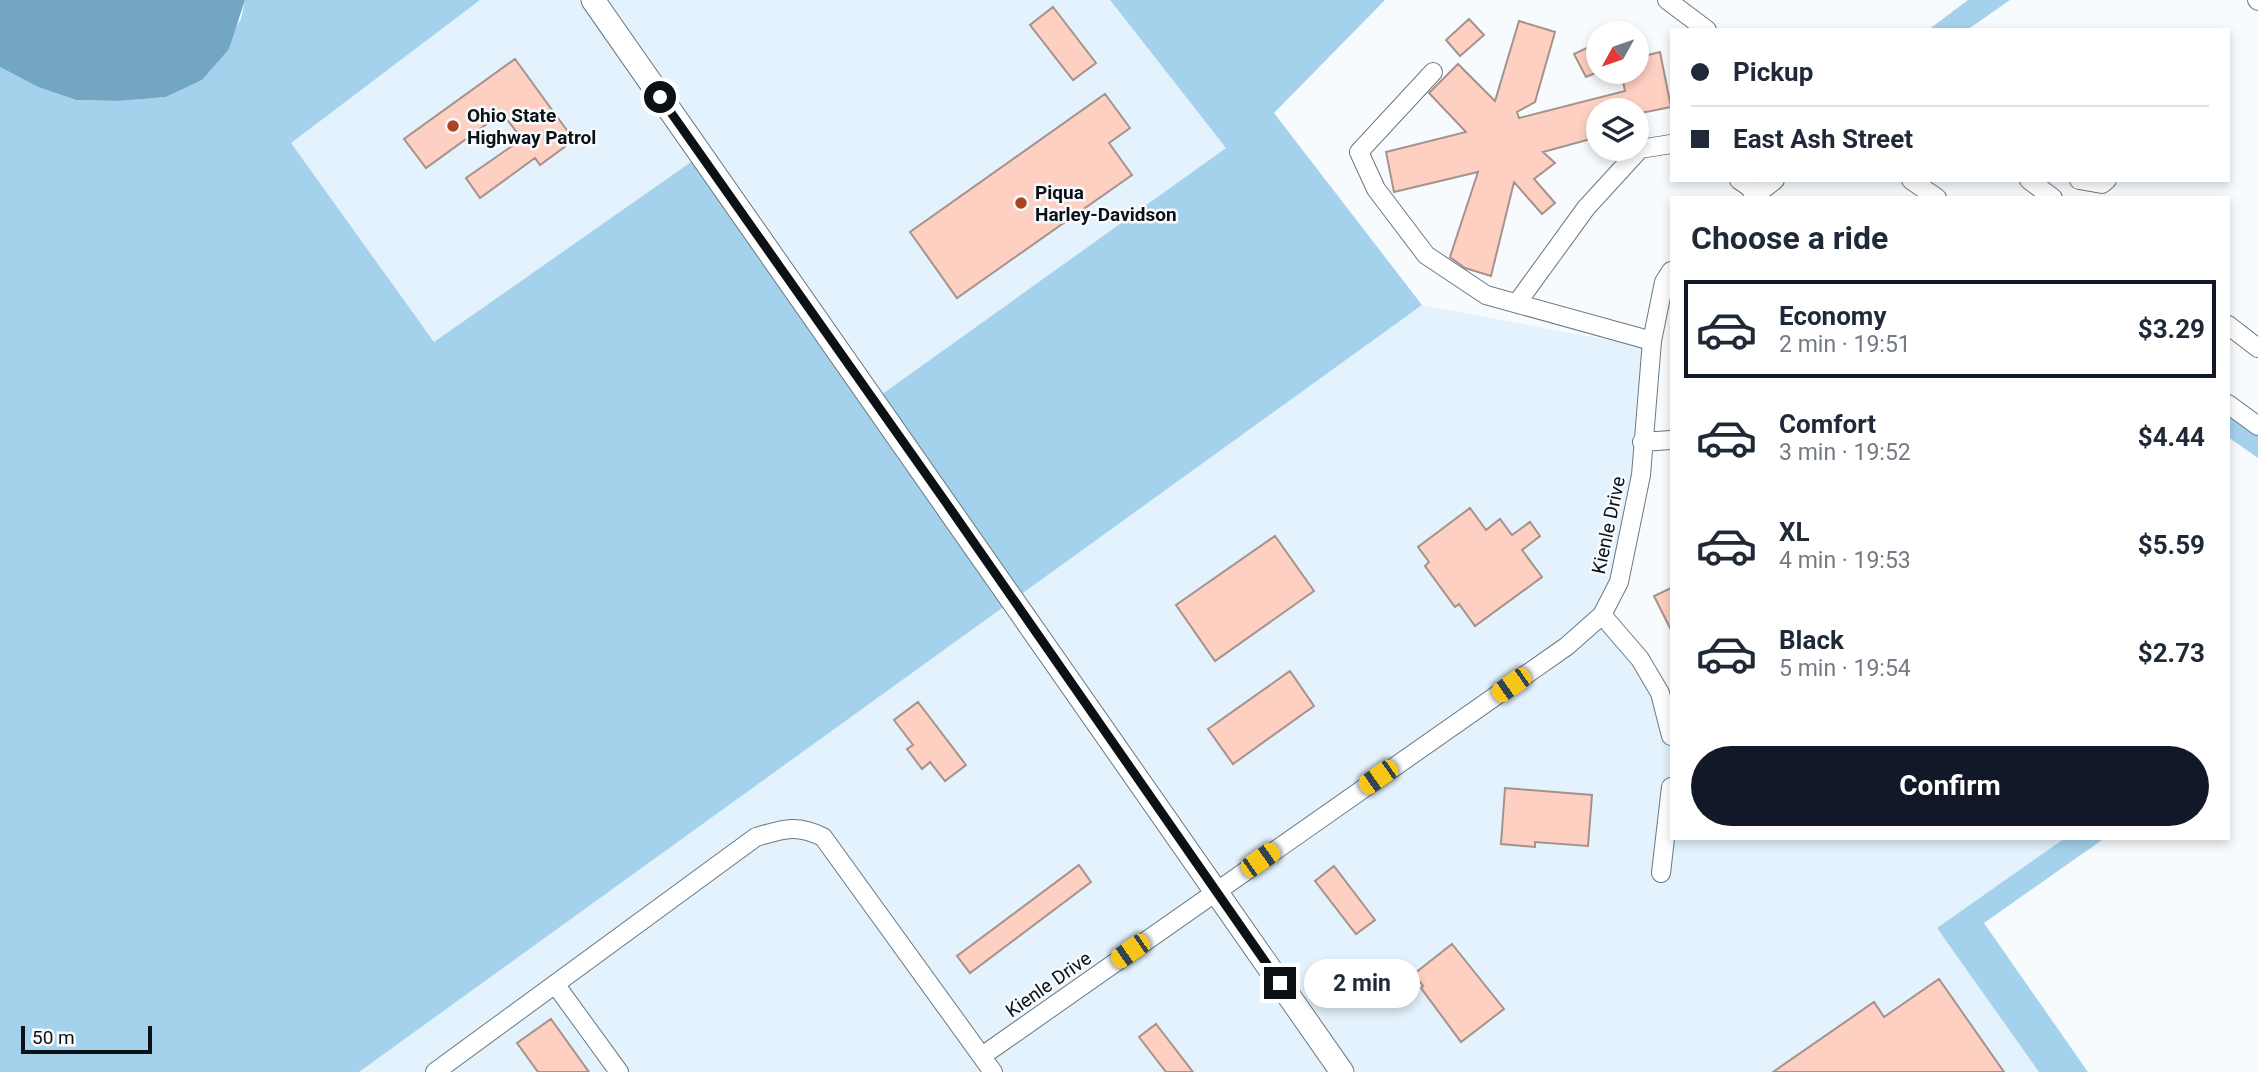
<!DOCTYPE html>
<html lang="en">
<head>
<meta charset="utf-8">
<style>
  body { margin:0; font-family:Roboto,sans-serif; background:#f6f6f7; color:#1f2937; height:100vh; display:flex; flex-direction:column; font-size:26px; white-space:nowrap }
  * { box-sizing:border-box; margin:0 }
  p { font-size:23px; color:#747a83 }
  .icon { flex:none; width:38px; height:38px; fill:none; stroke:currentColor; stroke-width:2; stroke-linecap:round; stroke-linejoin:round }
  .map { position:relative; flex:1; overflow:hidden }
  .drawer { position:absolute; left:1670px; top:196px; width:560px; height:644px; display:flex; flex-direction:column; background:#fff; border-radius:0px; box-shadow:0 4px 10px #0003 }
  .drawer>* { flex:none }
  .hud { position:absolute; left:1670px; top:28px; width:560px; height:154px; border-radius:0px; box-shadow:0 4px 10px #0003; display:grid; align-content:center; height:154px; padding:0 21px; background:#fff }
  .needle { width:46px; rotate:230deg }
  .controls { position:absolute; left:1586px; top:21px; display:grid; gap:14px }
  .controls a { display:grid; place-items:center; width:63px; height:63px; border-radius:50%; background:#fff; box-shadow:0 4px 10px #0003; font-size:35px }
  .scale { position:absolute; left:21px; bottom:18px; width:131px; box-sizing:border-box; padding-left:7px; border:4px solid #0b1115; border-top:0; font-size:19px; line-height:24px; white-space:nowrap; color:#0b1115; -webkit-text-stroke:5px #f8fbfe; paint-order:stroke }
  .end { position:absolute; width:32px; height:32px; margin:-16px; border:9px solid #0b1115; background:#fff; box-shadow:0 0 0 4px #fff }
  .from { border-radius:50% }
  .bubble { position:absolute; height:49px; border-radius:24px; background:#fff; box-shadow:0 4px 10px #0003; font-size:23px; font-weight:700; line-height:49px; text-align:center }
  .car { position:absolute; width:21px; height:42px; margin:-21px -10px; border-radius:9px; box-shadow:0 0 5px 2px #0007; background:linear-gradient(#f5c518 24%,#345 0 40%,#f5c518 0 76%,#345 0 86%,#f5c518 0) }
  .hud b { display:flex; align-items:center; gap:24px; height:66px; font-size:26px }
  .hud b+b { border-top:2px solid #e0e1e3 }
  .hud i { width:18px; height:18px; background:#1f2937 }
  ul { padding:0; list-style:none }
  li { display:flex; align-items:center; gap:21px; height:98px; margin:0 14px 10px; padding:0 7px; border:4px solid transparent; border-radius:0px }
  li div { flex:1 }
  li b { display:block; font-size:26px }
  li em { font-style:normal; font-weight:700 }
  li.on { border-color:#111827 }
  li>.icon { width:63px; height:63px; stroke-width:1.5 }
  h2 { padding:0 21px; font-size:32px; line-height:84px }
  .primary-button { display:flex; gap:14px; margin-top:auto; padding:14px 21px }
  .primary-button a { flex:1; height:80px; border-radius:42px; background:#111827; color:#fff; font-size:28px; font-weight:700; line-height:80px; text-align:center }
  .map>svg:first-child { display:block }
</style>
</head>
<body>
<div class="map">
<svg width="2258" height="1072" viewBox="0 0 2258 1072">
  <rect width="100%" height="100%" fill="#f8fbfe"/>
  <path fill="#e3f2fc" d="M 480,0 L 1110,0 L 1226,148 L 874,401 L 701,155 L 434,342 L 290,143 Z
    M 1422,305 L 1651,348 L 1641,475 L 1602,615 L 1640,659 L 1671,736 L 1671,838 L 2065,838 L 1937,928 L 2039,1072 L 359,1072 Z"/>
  <path fill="#a4d2ed" d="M 245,0 L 480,0 L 291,143 L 434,342 L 701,155 L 874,400 L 1226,148 L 1110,0 L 1385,0 L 1274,113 L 1422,305 L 359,1072 L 0,1072 L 0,67 L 38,87 L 76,100 L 119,101 L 166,97 L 202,80 L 241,19 Z
    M 1968,0 L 2010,0 L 1967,30 L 1928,30 Z
    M 2228,404 L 2258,426 L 2258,458 L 2228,437 Z
    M 2065,838 L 2102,840 L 1984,923 L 2088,1072 L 2039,1072 L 1937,928 Z"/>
  <path fill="#73a6c3" d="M 0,0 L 245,0 L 229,49 L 202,80 L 166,97 L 119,101 L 76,100 L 38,87 L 0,67 Z"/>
  <path fill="#fed0c2" stroke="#a6928c" stroke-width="2" d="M 1053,7 L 1096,63 L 1073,80 L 1030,25 Z
    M 1469,19 L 1484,35 L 1460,56 L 1446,40 Z
    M 1519,21 L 1555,32 L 1535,102 L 1517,112 L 1519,118 L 1625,91 L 1621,72 L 1636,72 L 1636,58 L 1660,52 L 1671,107 L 1636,114 L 1636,110 L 1598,110 L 1598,137 L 1543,152 L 1555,163 L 1534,179 L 1555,203 L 1542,214 L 1514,182 L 1491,276 L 1465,268 L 1450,257 L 1478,172 L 1394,192 L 1386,152 L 1466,132 L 1429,93 L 1458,64 L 1495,101 Z
    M 1591,46 L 1598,58 L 1598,72 L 1586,77 L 1574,54 Z
    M 515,59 L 574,140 L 540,165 L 535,158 L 480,198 L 466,178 L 522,139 L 502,113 L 426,168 L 404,139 Z
    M 1105,94 L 1130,128 L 1109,143 L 1132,175 L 957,298 L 910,232 Z
    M 1470,508 L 1486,530 L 1500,519 L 1512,535 L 1530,522 L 1540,536 L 1522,550 L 1542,577 L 1475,626 L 1459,604 L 1455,607 L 1425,566 L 1429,562 L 1418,547 Z
    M 1275,536 L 1314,591 L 1215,661 L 1176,605 Z
    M 1671,588 L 1671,630 L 1654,596 Z
    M 1290,671 L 1314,706 L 1233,764 L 1208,729 Z
    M 918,702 L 966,765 L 945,781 L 930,762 L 922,769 L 907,749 L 913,745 L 894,720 Z
    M 1505,788 L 1592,795 L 1588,846 L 1535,842 L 1535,847 L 1501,844 Z
    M 1079,865 L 1091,882 L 970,973 L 957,956 Z
    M 1334,866 L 1375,920 L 1356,934 L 1315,881 Z
    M 1452,944 L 1504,1009 L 1461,1042 L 1421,988 L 1423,986 L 1414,974 Z
    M 1939,979 L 2004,1072 L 1773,1072 L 1874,1002 L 1884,1017 Z
    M 551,1019 L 589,1072 L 538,1072 L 517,1043 Z
    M 1156,1024 L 1193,1072 L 1166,1072 L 1139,1037 Z"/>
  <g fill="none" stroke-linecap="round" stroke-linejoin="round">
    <g stroke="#697984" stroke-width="20">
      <path id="minor" d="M 1667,0 L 1707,30
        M 2257,0 L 2258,1
        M 1433,72 L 1359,152 L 1376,189 L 1426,255 L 1486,295 L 1652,341
        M 1739,180 L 1759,194
        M 1911,180 L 1937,198
        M 2029,180 L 2053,198
        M 2079,180 L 2102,184 L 2107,180
        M 1752,198 L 1775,180
        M 1517,303 L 1586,208 L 1640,149 L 1671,144
        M 2228,325 L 2258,348
        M 2228,404 L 2258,426
        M 1642,442 L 1671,440
        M 1602,615 L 1640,659 L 1660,693 L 1671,736
        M 1661,873 L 1671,787
        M 555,984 L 619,1072
        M 982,1056 L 1567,646 L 1602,615 L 1619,582 L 1641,475 L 1652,341 L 1664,282 L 1671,271
        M 435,1072 L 756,837 C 784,829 796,824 823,837 L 993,1072"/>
    </g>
    <g stroke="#697984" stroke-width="25">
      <path id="major" d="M 593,0 L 1342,1072"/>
    </g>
    <use href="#minor" stroke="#fff" stroke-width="18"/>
    <use href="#major" stroke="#fff" stroke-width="23"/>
  </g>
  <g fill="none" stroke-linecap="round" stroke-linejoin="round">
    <path stroke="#0b1115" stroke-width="9" d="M 660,97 L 947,504 L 1280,983"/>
  </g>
  <g fill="#ac4424" stroke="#f8fbfe" stroke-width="2.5">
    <circle cx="453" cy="126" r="7"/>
    <circle cx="1021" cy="203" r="7"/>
  </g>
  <g text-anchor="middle" stroke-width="5" stroke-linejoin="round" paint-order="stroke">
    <g font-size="19" font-weight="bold" fill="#0b1115" stroke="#f8fbfe" text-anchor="start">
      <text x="467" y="122">Ohio State<tspan x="467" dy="22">Highway Patrol</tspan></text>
      <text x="1035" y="199">Piqua<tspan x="1035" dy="22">Harley-Davidson</tspan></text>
    </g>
    <g font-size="19" fill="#0b1115" stroke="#f8fbfe">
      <text transform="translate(1608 525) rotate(-78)" y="7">Kienle Drive</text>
      <text transform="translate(1048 984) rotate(-35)" y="7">Kienle Drive</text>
    </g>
  </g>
</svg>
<div class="controls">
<a><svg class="needle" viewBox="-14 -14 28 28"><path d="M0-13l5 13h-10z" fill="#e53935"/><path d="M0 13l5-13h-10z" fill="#747a83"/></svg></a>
<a><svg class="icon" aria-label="layers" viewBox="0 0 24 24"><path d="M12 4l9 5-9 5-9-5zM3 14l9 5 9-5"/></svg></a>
</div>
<div class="scale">50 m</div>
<i class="end from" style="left:660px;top:97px"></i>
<i class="end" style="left:1280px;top:983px"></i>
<div class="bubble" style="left:1304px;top:959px;width:116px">2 min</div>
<i class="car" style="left:1511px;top:685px;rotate:235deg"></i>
<i class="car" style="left:1378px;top:777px;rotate:235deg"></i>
<i class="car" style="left:1260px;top:860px;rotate:55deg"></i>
<i class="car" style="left:1130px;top:951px;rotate:235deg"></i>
<div class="hud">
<b><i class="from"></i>Pickup</b>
<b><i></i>East Ash Street</b>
</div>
<section class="drawer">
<h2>Choose a ride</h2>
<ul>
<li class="on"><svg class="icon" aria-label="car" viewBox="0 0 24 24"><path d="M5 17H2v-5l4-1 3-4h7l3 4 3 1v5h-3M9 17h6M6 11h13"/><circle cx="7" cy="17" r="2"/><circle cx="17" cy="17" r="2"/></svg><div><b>Economy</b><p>2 min · 19:51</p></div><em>$3.29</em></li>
<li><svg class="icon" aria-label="car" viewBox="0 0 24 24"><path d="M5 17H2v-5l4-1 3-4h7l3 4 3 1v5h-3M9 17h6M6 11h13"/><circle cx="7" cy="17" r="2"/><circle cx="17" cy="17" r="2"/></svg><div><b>Comfort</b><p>3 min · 19:52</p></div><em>$4.44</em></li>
<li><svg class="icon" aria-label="car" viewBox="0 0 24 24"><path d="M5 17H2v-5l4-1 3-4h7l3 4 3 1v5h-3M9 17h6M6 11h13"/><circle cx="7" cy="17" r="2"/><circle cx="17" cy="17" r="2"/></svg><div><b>XL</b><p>4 min · 19:53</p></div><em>$5.59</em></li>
<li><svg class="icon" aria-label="car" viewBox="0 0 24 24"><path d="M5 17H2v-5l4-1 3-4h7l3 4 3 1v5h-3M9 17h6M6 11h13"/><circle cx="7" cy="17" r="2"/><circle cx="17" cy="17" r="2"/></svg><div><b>Black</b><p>5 min · 19:54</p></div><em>$2.73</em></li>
</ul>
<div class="primary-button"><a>Confirm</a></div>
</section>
</div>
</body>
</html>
